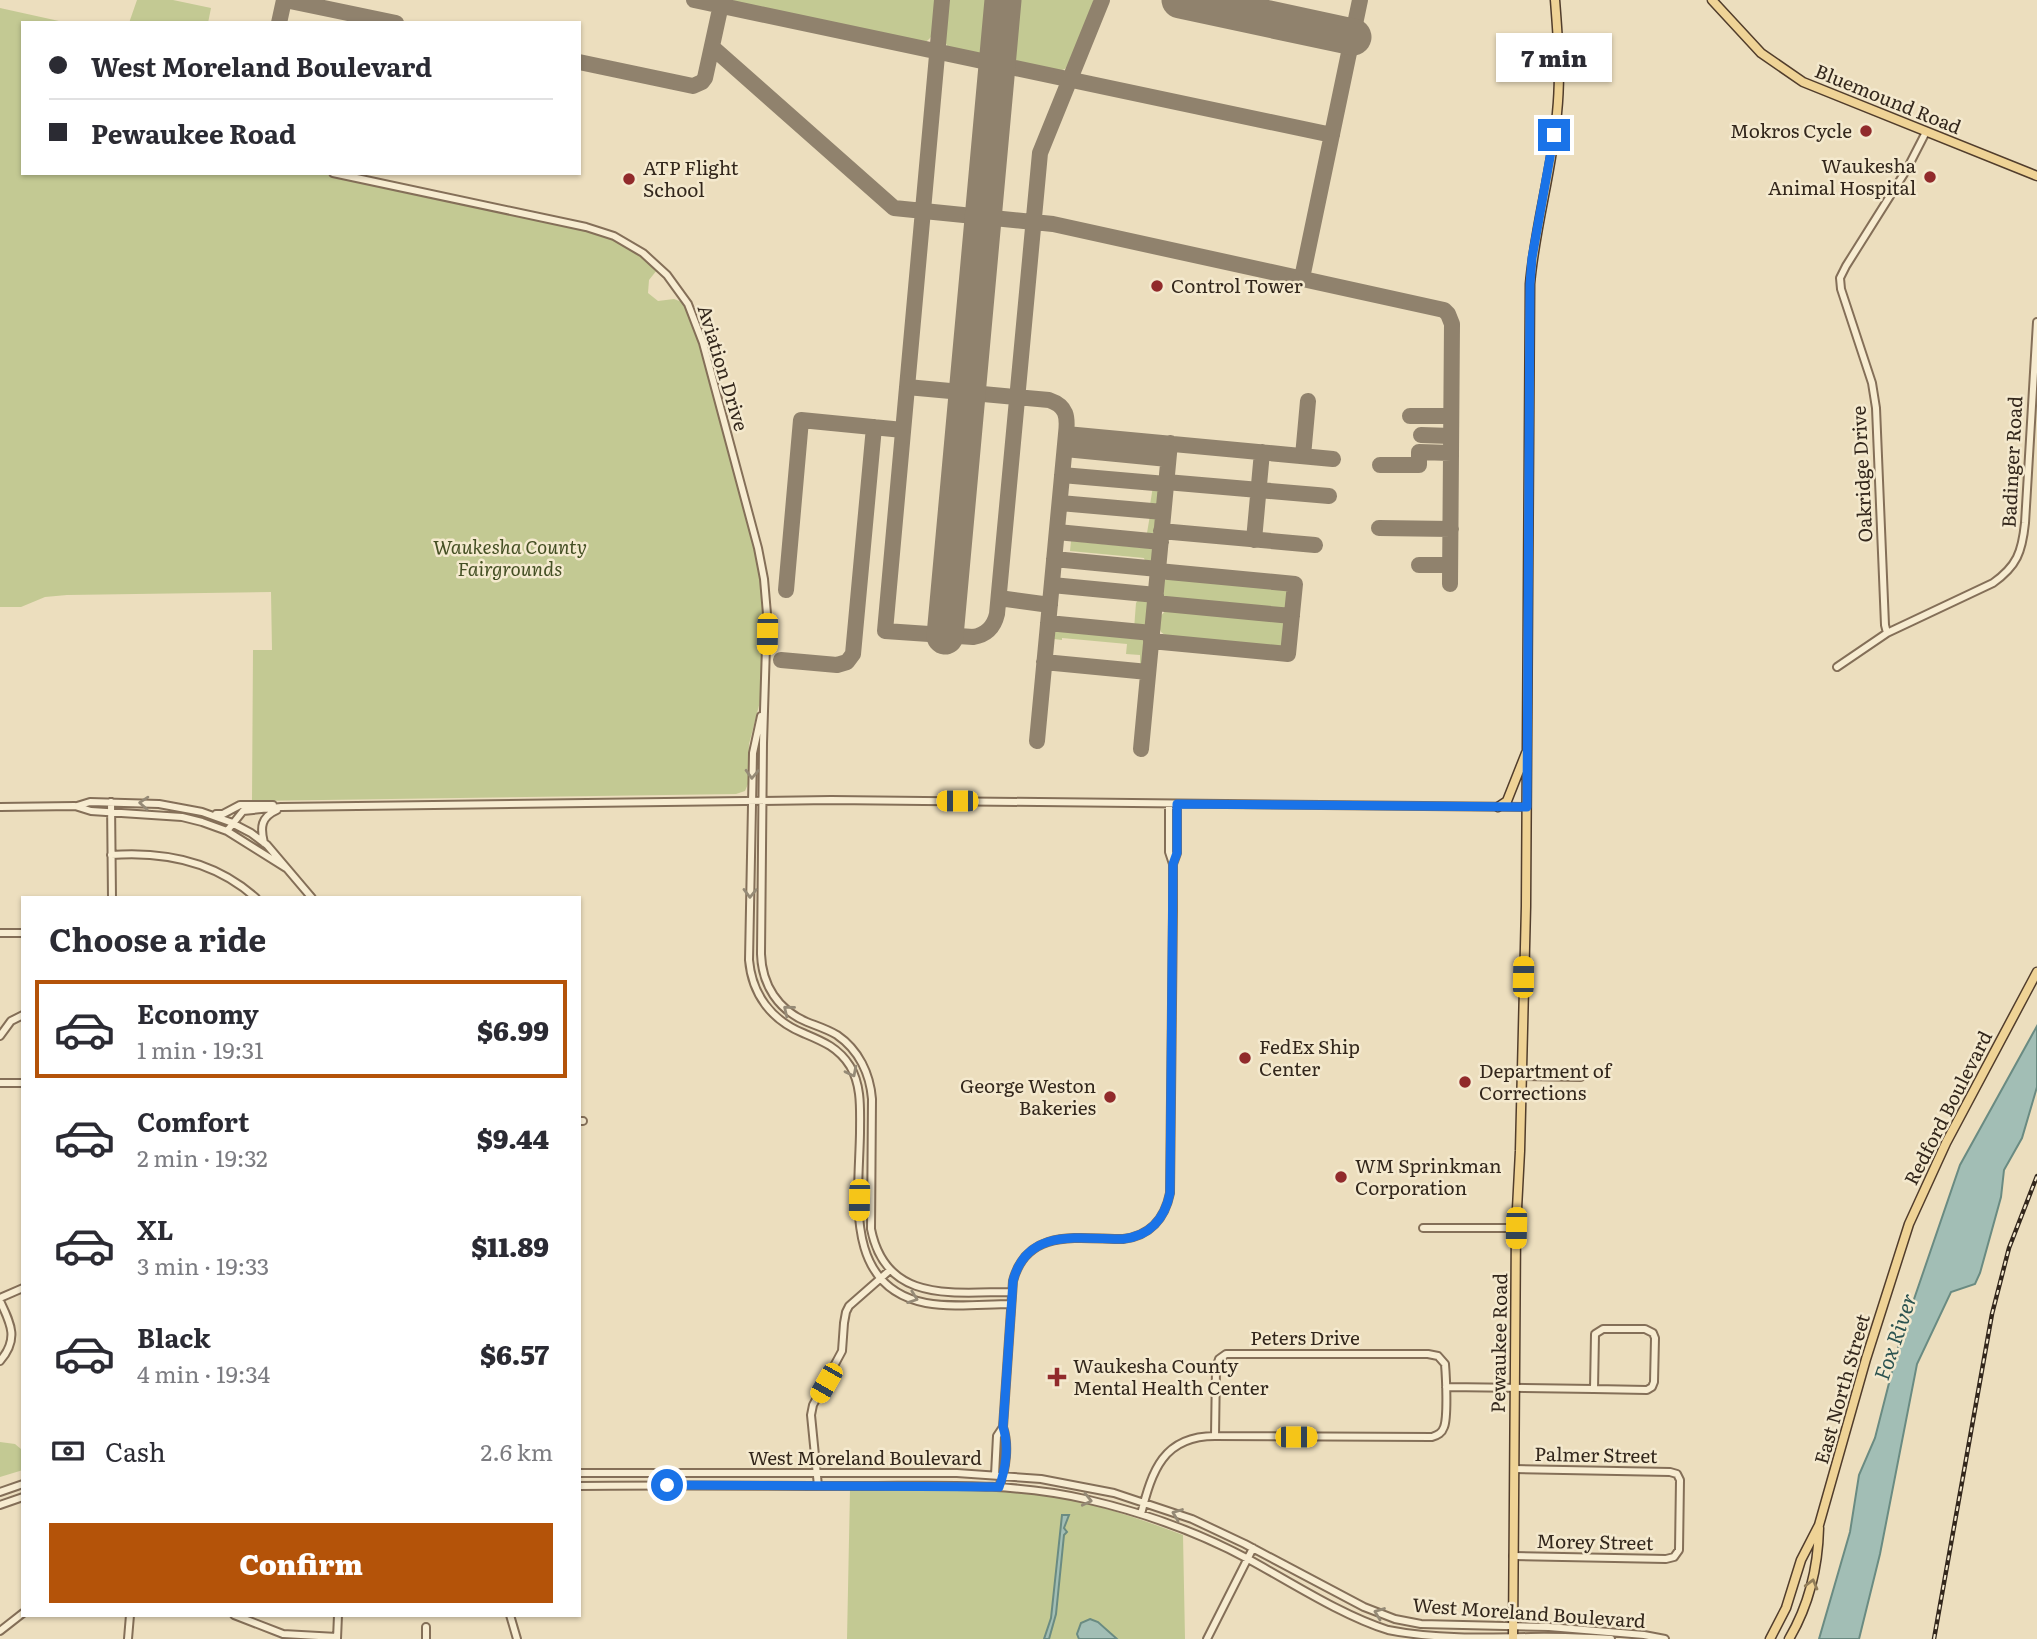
<!DOCTYPE html>
<html lang="en">
<head>
<meta charset="utf-8">
<style>
  body { margin:0; font-family:Literata,serif; background:#f7f7f7; color:#2b2b33; height:100vh; display:flex; flex-direction:column; font-size:26px; white-space:nowrap }
  * { box-sizing:border-box; margin:0 }
  p { font-size:23px; color:#7c7c81 }
  .icon { flex:none; width:38px; height:38px; fill:none; stroke:currentColor; stroke-width:2; stroke-linecap:round; stroke-linejoin:round }
  .map { position:relative; flex:1; overflow:hidden }
  .drawer { position:absolute; left:21px; top:896px; width:560px; height:721px; display:flex; flex-direction:column; background:#fff; border-radius:0px; box-shadow:0 2px 5px #0004 }
  .drawer>* { flex:none }
  .hud { position:absolute; left:21px; top:21px; width:560px; height:154px; border-radius:0px; box-shadow:0 2px 5px #0004; display:grid; align-content:center; height:154px; padding:0 28px; background:#fff }
  .end { position:absolute; width:32px; height:32px; margin:-16px; border:9px solid #1a73e8; background:#fff; box-shadow:0 0 0 4px #fff }
  .from { border-radius:50% }
  .bubble { position:absolute; height:49px; border-radius:0px; background:#fff; box-shadow:0 2px 5px #0004; font-size:23px; font-weight:800; line-height:49px; text-align:center }
  .car { position:absolute; width:21px; height:42px; margin:-21px -10px; border-radius:9px; box-shadow:0 0 5px 2px #0007; background:linear-gradient(#f5c518 24%,#345 0 40%,#f5c518 0 76%,#345 0 86%,#f5c518 0) }
  .hud b { display:flex; align-items:center; gap:24px; height:66px; font-size:26px }
  .hud b+b { border-top:2px solid #e1e1e2 }
  .hud i { width:18px; height:18px; background:#2b2b33 }
  ul { padding:0; list-style:none }
  li { display:flex; align-items:center; gap:21px; height:98px; margin:0 14px 10px; padding:0 14px; border:4px solid transparent; border-radius:0px }
  li div { flex:1 }
  li b { display:block; font-size:26px }
  li em { font-style:normal; font-weight:800 }
  li.active { border-color:#b45309 }
  li>.icon { width:63px; height:63px; stroke-width:1.5 }
  h2 { padding:0 28px; font-size:32px; line-height:84px }
  .pay { display:flex; align-items:center; gap:18px; height:77px; padding:0 28px; font-size:26px }
  .pay p { margin-inline-start:auto }
  .button { display:flex; gap:14px; margin-top:auto; padding:14px 28px }
  .button a { flex:1; height:80px; border-radius:0px; background:#b45309; color:#fff; font-size:28px; font-weight:800; line-height:80px; text-align:center }
  .map>svg:first-child { display:block }
</style>
</head>
<body>
<div class="map">
<svg width="2037" height="1639" viewBox="0 0 2037 1639">
  <rect width="100%" height="100%" fill="#ecdebe"/>
  <path fill="#c3c993" d="M 137,0 L 173,0 L 211,8 L 208,23 L 129,23 Z
    M 732,0 L 937,0 C 936,15 939,37 923,43 L 740,4 Z
    M 947,0 L 994,0 C 993,12 993,41 987,50 C 984,55 977,54 972,53 C 966,52 956,52 950,48 C 939,42 946,11 947,0 Z
    M 1013,0 L 1093,0 L 1093,9 L 1073,58 L 1065,69 C 1054,74 1020,66 1010,59 L 1008,49 Z
    M 0,8 L 68,23 L 23,23 L 23,173 L 318,173 L 597,233 C 620,241 639,253 657,270 L 649,280 L 648,293 L 658,301 L 674,299 L 682,302 L 695,327 L 756,555 L 761,587 L 763,617 L 762,694 L 749,744 L 748,784 L 745,791 L 736,794 L 252,801 L 253,650 L 272,650 L 271,592 L 67,595 L 45,597 L 21,607 L 0,607 Z
    M 1076,439 L 1161,447 L 1163,449 L 1162,452 L 1073,443 L 1072,442 Z
    M 1153,486 L 1157,486 L 1161,491 L 1160,504 L 1156,508 L 1150,507 L 1150,505 Z
    M 1150,515 L 1155,515 L 1159,520 L 1157,532 L 1153,536 L 1147,533 Z
    M 1071,541 L 1145,548 L 1146,544 L 1150,542 L 1156,547 L 1155,559 L 1152,564 L 1146,564 L 1144,558 L 1070,551 Z
    M 1175,576 L 1287,586 L 1291,592 L 1289,608 L 1283,612 L 1173,602 L 1165,598 C 1158,587 1163,577 1175,576 Z
    M 1138,600 L 1146,601 L 1151,607 L 1149,629 L 1134,629 L 1136,603 Z
    M 1173,608 L 1284,618 L 1288,625 L 1286,644 L 1279,648 L 1170,639 L 1161,632 C 1156,620 1161,611 1173,608 Z
    M 1056,626 L 1146,635 L 1148,636 L 1146,666 L 1140,668 L 1140,655 L 1126,654 L 1127,644 L 1062,638 L 1062,640 L 1054,639 Z
    M 0,1442 L 15,1444 L 21,1449 L 23,1470 L 0,1477 Z
    M 850,1490 C 914,1490 980,1486 1043,1495 C 1091,1502 1138,1518 1183,1535 L 1185,1639 L 847,1639 Z"/>
  <path fill="#a2beb5" stroke="#6a8b82" stroke-width="2" d="M 2037,1026 L 2037,1087 L 2022,1138 L 2004,1170 L 2001,1197 L 1980,1273 L 1975,1284 L 1951,1292 L 1917,1364 L 1880,1554 L 1859,1639 L 1819,1639 L 1850,1532 L 1859,1475 L 1875,1438 L 1900,1340 L 1960,1165 Z
    M 1062,1515 L 1069,1515 L 1064,1528 L 1067,1532 L 1064,1535 L 1056,1614 L 1049,1639 L 1044,1639 L 1051,1618 Z
    M 1090,1619 L 1098,1622 L 1117,1639 L 1079,1639 L 1077,1634 L 1081,1623 Z"/>
  <g fill="none" stroke-linecap="round" stroke-linejoin="round">
    <path stroke="#90826d" stroke-width="16" d="M 285,0 L 396,23
      M 694,0 L 1332,135
      M 942,0 L 885,631 L 973,637 C 986,635 994,627 997,614 L 1040,153 L 1102,0
      M 279,23 L 284,0
      M 712,47 L 894,208 L 1053,224 L 1444,310 L 1448,314 L 1452,324 L 1450,584
      M 579,62 L 693,86 L 702,82 L 705,78 L 722,0
      M 1302,278 L 1360,0
      M 907,387 L 1049,400 C 1067,406 1068,417 1066,434 L 1037,741
      M 1410,416 L 1451,416
      M 1066,434 L 1333,459
      M 1421,435 L 1451,436
      M 1065,449 L 1168,459
      M 1303,456 L 1308,401
      M 1380,465 L 1419,465 L 1419,452 L 1451,453
      M 1062,475 L 1166,484
      M 1166,482 L 1329,496
      M 1060,503 L 1163,512
      M 1379,528 L 1451,529
      M 1161,531 L 1315,545
      M 1057,532 L 1161,542
      M 1254,540 L 1262,452
      M 1054,559 L 1158,569
      M 1419,565 L 1450,565
      M 1052,585 L 1156,595
      M 786,590 L 801,420 L 903,430
      M 999,598 L 1050,605
      M 1155,603 L 1292,616
      M 1048,623 L 1152,633
      M 1151,641 L 1288,654 L 1295,584 L 1158,571
      M 781,660 L 837,665 L 847,662 L 853,654 L 874,427
      M 1044,662 L 1148,672
      M 1141,749 L 1170,443"/>
    <path stroke="#90826d" stroke-width="37" d="M 1180,0 L 1353,37
      M 945,636 L 1003,0"/>
    <g stroke="#846f58" stroke-width="10">
      <path id="minor" d="M 333,173 L 586,227 L 614,236 L 643,253 L 667,275 L 688,304 L 703,343 L 758,548 L 764,579 L 767,614 L 763,743 L 761,954 C 762,985 778,1010 807,1022 C 817,1026 827,1029 837,1035 C 859,1050 870,1074 872,1099 L 871,1229 C 886,1304 953,1292 1012,1292
        M 1887,633 L 1885,625 L 1876,408 L 1872,383 L 1841,289 L 1840,278 L 1846,266 L 1907,169 L 1926,132
        M 1837,667 L 1887,633 L 1993,583 C 2017,566 2022,552 2025,523 L 2037,322
        M 761,716 L 753,753 L 749,960 C 752,994 771,1020 803,1033 C 822,1041 838,1047 850,1066 C 862,1086 860,1110 860,1133 C 859,1196 843,1287 926,1303 C 953,1308 984,1304 1011,1304
        M 111,802 L 112,898
        M 77,806 L 90,802 L 159,804 L 202,812 L 230,822 L 251,833 L 267,845 L 312,898
        M 0,807 L 75,806 L 91,811 L 182,817 L 202,822 L 227,831 L 286,868
        M 216,814 L 223,814 L 240,805 L 273,805
        M 227,831 L 243,811 L 281,807 L 831,800 L 1527,807
        M 264,843 C 260,827 261,817 277,810
        M 111,855 C 165,851 215,861 256,898
        M 1173,864 L 1177,853 L 1177,804
        M 0,933 L 23,933
        M 0,1036 L 11,1021 L 23,1015
        M 1522,1076 L 1581,1077
        M 0,1083 L 23,1083
        M 579,1121 L 583,1121
        M 1423,1228 L 1516,1228
        M 0,1298 L 23,1288
        M 0,1301 C 11,1324 19,1339 0,1361
        M 1603,1329 L 1645,1329 L 1653,1333 L 1655,1338 L 1654,1382 L 1652,1387 L 1647,1390 L 1594,1389 L 1595,1334 Z
        M 1446,1387 L 1594,1389
        M 579,1473 L 957,1473 L 1041,1479 L 1114,1493 L 1192,1519 L 1245,1544 L 1364,1607 L 1395,1619 L 1421,1624 L 1549,1627 L 1644,1635 L 1665,1639
        M 995,1475 L 997,1436 L 1003,1427
        M 579,1486 C 674,1485 768,1486 862,1486 C 937,1486 1012,1482 1085,1499 C 1142,1512 1198,1532 1250,1560 C 1292,1583 1343,1616 1388,1630 C 1433,1639 1484,1638 1531,1637 C 1558,1636 1584,1638 1611,1639
        M 818,1486 L 811,1415 L 813,1405 L 842,1351 L 844,1323 L 846,1312 L 849,1306 L 890,1270
        M 999,1487 C 1006,1469 1009,1445 1003,1427 L 1013,1281 C 1027,1227 1080,1239 1123,1239 C 1150,1236 1165,1218 1170,1193 L 1173,910 L 1173,864 L 1169,852 L 1169,804
        M 0,1492 L 23,1484
        M 0,1505 L 23,1497
        M 1141,1514 C 1152,1471 1163,1436 1215,1436 L 1432,1437 C 1438,1435 1442,1433 1444,1427 C 1448,1417 1446,1376 1445,1364 L 1438,1356 L 1428,1354 L 1226,1354 L 1219,1359 L 1216,1368 L 1215,1436
        M 1513,1556 L 1666,1559 L 1674,1557 L 1679,1550 L 1680,1480 L 1677,1474 L 1670,1472 L 1514,1469
        M 234,1615 L 283,1634 L 337,1637
        M 510,1615 L 517,1639
        M 426,1627 L 426,1639
        M 0,1631 L 23,1613
        M 128,1639 L 130,1615
        M 337,1639 L 338,1615
        M 1207,1639 L 1253,1548"/>
    </g>
    <g stroke="#513d2c" stroke-width="11">
      <path id="major" d="M 1712,0 L 1761,53 L 1803,82 L 2037,176
        M 1498,807 L 1507,801 L 1526,753
        M 1513,1639 L 1516,1228 L 1520,1151 L 1526,906 L 1530,284 C 1535,226 1552,171 1557,113 C 1561,75 1558,38 1555,0
        M 1770,1639 L 1786,1608 L 1801,1560 L 1819,1525 L 1866,1359 L 1909,1224 L 1946,1143 L 2037,972
        M 1789,1639 C 1809,1605 1818,1568 1819,1528"/>
    </g>
    <use href="#minor" stroke="#f7ecd1" stroke-width="6"/>
    <use href="#major" stroke="#efd396" stroke-width="8"/>
    <g stroke="#33271c" stroke-width="4.5">
      <path id="rail" d="M 1934,1639 L 1992,1314 L 2009,1248 L 2037,1176"/>
    </g>
    <use href="#rail" stroke="#f4e9ce" stroke-width="2" stroke-dasharray="5" stroke-linecap="butt"/>
  </g>
  <defs><path id="oneway-chevron" d="M-2-3.5L2.5 0L-2 3.5" fill="none" stroke-width="1.6" stroke-linecap="round" stroke-linejoin="round" transform="scale(1.75)"/></defs>
  <g stroke="#958a76">
    <use href="#oneway-chevron" transform="translate(752 774) rotate(92)"/>
    <use href="#oneway-chevron" transform="translate(144 803) rotate(-176)"/>
    <use href="#oneway-chevron" transform="translate(750 893) rotate(91)"/>
    <use href="#oneway-chevron" transform="translate(788 1010) rotate(-141)"/>
    <use href="#oneway-chevron" transform="translate(852 1072) rotate(63)"/>
    <use href="#oneway-chevron" transform="translate(913 1298) rotate(20)"/>
    <use href="#oneway-chevron" transform="translate(1087 1500) rotate(13)"/>
    <use href="#oneway-chevron" transform="translate(1177 1514) rotate(-159)"/>
    <use href="#oneway-chevron" transform="translate(1379 1613) rotate(-159)"/>
  </g>
  <use stroke="#917d59" href="#oneway-chevron" transform="translate(1812 1584) rotate(-75)"/>
  <g fill="none" stroke-linecap="round" stroke-linejoin="round">
    <path stroke="#1a73e8" stroke-width="9" d="M 667,1485 L 999,1487 C 1006,1469 1009,1445 1003,1427 L 1013,1281 C 1027,1227 1079,1239 1123,1239 C 1150,1236 1165,1218 1170,1193 L 1173,864 L 1177,853 L 1177,804 L 1527,807 L 1530,284 L 1532,258 L 1554,135"/>
  </g>
  <g fill="#912a2b" stroke="#f4e9ce" stroke-width="2.5">
    <circle cx="1866" cy="131" r="7"/>
    <circle cx="1930" cy="177" r="7"/>
    <circle cx="629" cy="179" r="7"/>
    <circle cx="1157" cy="286" r="7"/>
    <circle cx="1245" cy="1058" r="7"/>
    <circle cx="1465" cy="1082" r="7"/>
    <circle cx="1110" cy="1097" r="7"/>
    <circle cx="1341" cy="1177" r="7"/>
    <path d="M1053.5 1366.5h7v7h7v7h-7v7h-7v-7h-7v-7h7z"/>
  </g>
  <g text-anchor="middle" stroke-width="5" stroke-linejoin="round" paint-order="stroke">
    <g font-size="19" fill="#33271c" stroke="#f4e9ce">
      <text transform="translate(1888 99) rotate(22)" y="7">Bluemound Road</text>
      <text transform="translate(723 368) rotate(73)" y="7">Aviation Drive</text>
      <text transform="translate(2012 462) rotate(-87)" y="7">Badinger Road</text>
      <text transform="translate(1862 474) rotate(-93)" y="7">Oakridge Drive</text>
      <text transform="translate(1948 1108) rotate(-63)" y="7">Redford Boulevard</text>
      <text x="1305" y="1345">Peters Drive</text>
      <text transform="translate(1499 1343) rotate(-89)" y="7">Pewaukee Road</text>
      <text transform="translate(1842 1389) rotate(-74)" y="7">East North Street</text>
      <text transform="translate(1596 1455) rotate(1)" y="7">Palmer Street</text>
      <text x="865" y="1465">West Moreland Boulevard</text>
      <text transform="translate(1595 1542) rotate(1)" y="7">Morey Street</text>
      <text transform="translate(1529 1613) rotate(4)" y="7">West Moreland Boulevard</text>
    </g>
    <g font-size="19" fill="#33271c" stroke="#f4e9ce" text-anchor="start">
      <text x="1852" y="138" text-anchor="end">Mokros Cycle</text>
      <text x="1916" y="173" text-anchor="end">Waukesha<tspan x="1916" dy="22">Animal Hospital</tspan></text>
      <text x="643" y="175">ATP Flight<tspan x="643" dy="22">School</tspan></text>
      <text x="1171" y="293">Control Tower</text>
      <text x="1259" y="1054">FedEx Ship<tspan x="1259" dy="22">Center</tspan></text>
      <text x="1479" y="1078">Department of<tspan x="1479" dy="22">Corrections</tspan></text>
      <text x="1096" y="1093" text-anchor="end">George Weston<tspan x="1096" dy="22">Bakeries</tspan></text>
      <text x="1355" y="1173">WM Sprinkman<tspan x="1355" dy="22">Corporation</tspan></text>
      <text x="1073" y="1373">Waukesha County<tspan x="1073" dy="22">Mental Health Center</tspan></text>
    </g>
    <g font-size="19" font-style="italic" fill="#444f23" stroke="#f4e9ce">
      <text x="510" y="554">Waukesha County<tspan x="510" dy="22">Fairgrounds</tspan></text>
    </g>
    <g font-size="21" font-style="italic" fill="#2b5350" stroke="#f4e9ce">
      <text transform="translate(1896 1337) rotate(-71)" y="7">Fox River</text>
    </g>
  </g>
</svg>
<i class="end from" style="left:667px;top:1485px"></i>
<i class="end" style="left:1554px;top:135px"></i>
<div class="bubble" style="left:1496px;top:33px;width:116px">7 min</div>
<i class="car" style="left:767px;top:634px;rotate:181deg"></i>
<i class="car" style="left:957px;top:801px;rotate:270deg"></i>
<i class="car" style="left:1523px;top:977px;rotate:1deg"></i>
<i class="car" style="left:859px;top:1200px;rotate:181deg"></i>
<i class="car" style="left:1516px;top:1228px;rotate:181deg"></i>
<i class="car" style="left:826px;top:1383px;rotate:210deg"></i>
<i class="car" style="left:1296px;top:1437px;rotate:90deg"></i>
<div class="hud">
<b><i class="from"></i>West Moreland Boulevard</b>
<b><i></i>Pewaukee Road</b>
</div>
<section class="drawer">
<h2>Choose a ride</h2>
<ul>
<li class="active"><svg class="icon" aria-label="car" viewBox="0 0 24 24"><path d="M5 17H2v-5l4-1 3-4h7l3 4 3 1v5h-3M9 17h6M6 11h13"/><circle cx="7" cy="17" r="2"/><circle cx="17" cy="17" r="2"/></svg><div><b>Economy</b><p>1 min · 19:31</p></div><em>$6.99</em></li>
<li><svg class="icon" aria-label="car" viewBox="0 0 24 24"><path d="M5 17H2v-5l4-1 3-4h7l3 4 3 1v5h-3M9 17h6M6 11h13"/><circle cx="7" cy="17" r="2"/><circle cx="17" cy="17" r="2"/></svg><div><b>Comfort</b><p>2 min · 19:32</p></div><em>$9.44</em></li>
<li><svg class="icon" aria-label="car" viewBox="0 0 24 24"><path d="M5 17H2v-5l4-1 3-4h7l3 4 3 1v5h-3M9 17h6M6 11h13"/><circle cx="7" cy="17" r="2"/><circle cx="17" cy="17" r="2"/></svg><div><b>XL</b><p>3 min · 19:33</p></div><em>$11.89</em></li>
<li><svg class="icon" aria-label="car" viewBox="0 0 24 24"><path d="M5 17H2v-5l4-1 3-4h7l3 4 3 1v5h-3M9 17h6M6 11h13"/><circle cx="7" cy="17" r="2"/><circle cx="17" cy="17" r="2"/></svg><div><b>Black</b><p>4 min · 19:34</p></div><em>$6.57</em></li>
</ul>
<div class="pay"><svg class="icon" aria-label="cash" viewBox="0 0 24 24"><path d="M3 7h18v10H3z"/><circle cx="12" cy="12" r="2"/></svg>Cash<p>2.6 km</p></div>
<div class="button"><a>Confirm</a></div>
</section>
</div>
</body>
</html>
